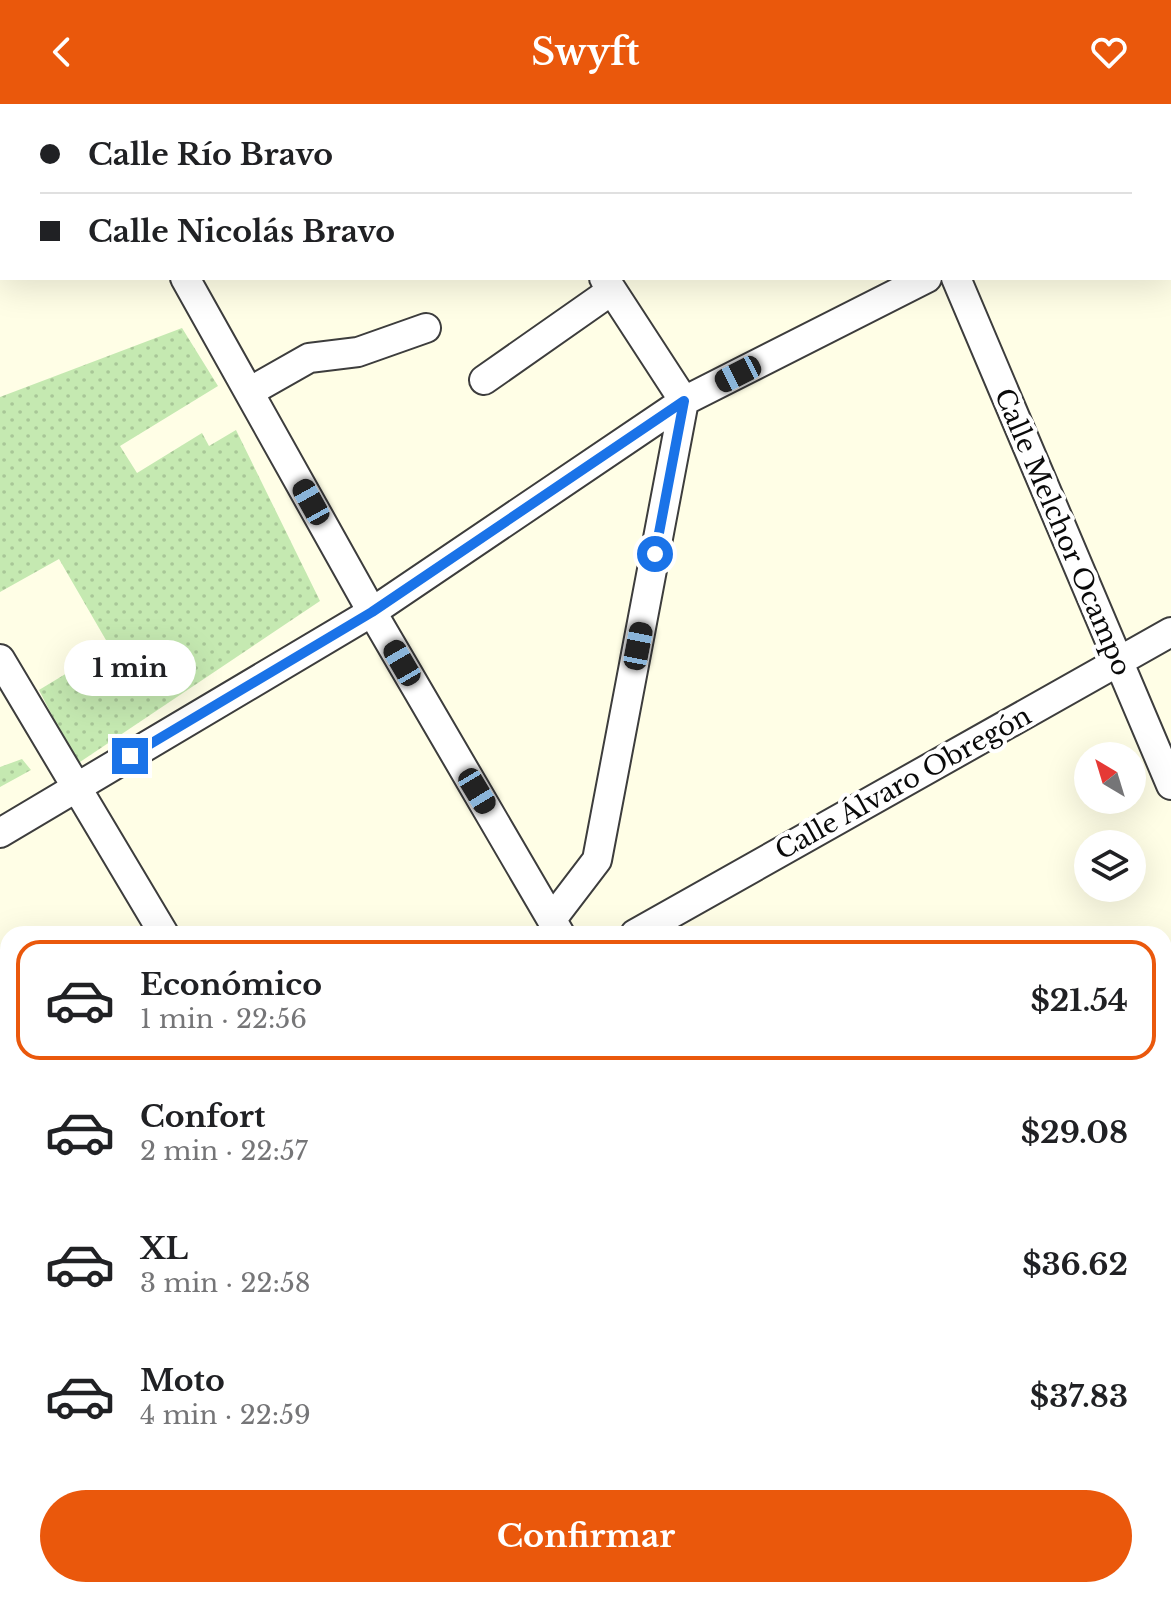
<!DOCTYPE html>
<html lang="es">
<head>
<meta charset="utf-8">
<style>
  body { margin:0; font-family:"Libre Baskerville",serif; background:#f6f6f6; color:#202124; height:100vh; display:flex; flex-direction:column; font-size:30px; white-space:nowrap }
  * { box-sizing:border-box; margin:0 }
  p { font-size:26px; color:#757577 }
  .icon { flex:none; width:44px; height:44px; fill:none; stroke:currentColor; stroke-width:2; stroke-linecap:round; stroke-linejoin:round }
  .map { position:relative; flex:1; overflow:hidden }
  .side { position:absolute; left:0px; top:822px; width:1172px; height:672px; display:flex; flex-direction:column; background:#fff; border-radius:24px 24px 0 0; box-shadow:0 8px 32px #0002 }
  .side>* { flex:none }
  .top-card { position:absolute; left:0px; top:0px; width:1172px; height:176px; box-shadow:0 8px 32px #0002; display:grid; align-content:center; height:176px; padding:0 40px; background:#fff }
  .needle { width:52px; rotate:322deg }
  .buttons { position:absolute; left:1074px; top:638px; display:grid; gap:16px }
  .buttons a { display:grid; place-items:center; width:72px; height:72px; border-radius:50%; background:#fff; box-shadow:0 8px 32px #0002; font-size:40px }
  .end { position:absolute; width:36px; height:36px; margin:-18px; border:10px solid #1a73e8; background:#fff; box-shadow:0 0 0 4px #fff }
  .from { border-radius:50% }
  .bubble { position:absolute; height:56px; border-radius:28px; background:#fff; box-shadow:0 8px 32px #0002; font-size:26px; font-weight:800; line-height:56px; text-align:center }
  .car { position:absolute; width:24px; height:48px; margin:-24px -12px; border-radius:10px; box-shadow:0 0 6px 2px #0007; background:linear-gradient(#222 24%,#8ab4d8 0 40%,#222 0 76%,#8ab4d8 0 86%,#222 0) }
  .top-card b { display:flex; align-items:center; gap:28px; height:76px; font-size:30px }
  .top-card b+b { border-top:2px solid #e0e0e0 }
  .top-card i { width:20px; height:20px; background:#202124 }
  ul { padding:14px 0 0; list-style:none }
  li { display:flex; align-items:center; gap:24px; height:120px; margin:0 16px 12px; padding:0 24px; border:4px solid transparent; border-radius:24px }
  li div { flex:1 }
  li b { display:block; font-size:30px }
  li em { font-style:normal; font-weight:800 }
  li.selected { border-color:#ea580c }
  li>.icon { width:72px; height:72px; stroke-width:1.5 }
  .action { display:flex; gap:16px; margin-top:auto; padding:16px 40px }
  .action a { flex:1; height:92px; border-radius:48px; background:#ea580c; color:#fff; font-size:32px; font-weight:800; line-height:92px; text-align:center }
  header { display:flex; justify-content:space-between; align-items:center; height:104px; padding:0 40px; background:#ea580c; color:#fff; font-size:36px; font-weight:800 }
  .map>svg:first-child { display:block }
</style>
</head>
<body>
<header><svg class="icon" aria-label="back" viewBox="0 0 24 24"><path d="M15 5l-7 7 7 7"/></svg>Swyft<svg class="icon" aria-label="heart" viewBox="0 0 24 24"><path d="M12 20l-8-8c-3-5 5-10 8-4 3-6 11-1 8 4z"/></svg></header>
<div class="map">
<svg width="1171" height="1494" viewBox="0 0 1171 1494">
  <defs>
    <pattern id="green-dots" width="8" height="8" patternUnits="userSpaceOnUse" patternTransform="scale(2)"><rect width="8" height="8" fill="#c5e9b1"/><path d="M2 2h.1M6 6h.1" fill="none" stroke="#a8c697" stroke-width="1.8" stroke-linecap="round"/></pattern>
  </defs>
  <rect width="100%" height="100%" fill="#fffee6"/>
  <path fill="url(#green-dots)" d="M 182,224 L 218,282 L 120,342 L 137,369 L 202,329 L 209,342 L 236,326 L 320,497 L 77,660 L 39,586 L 110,543 L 59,455 L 0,488 L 0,293 Z
    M 22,655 L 31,666 L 0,683 L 0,663 Z
    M 1171,1341 L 1171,1475 L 1164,1479 L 1164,1345 Z"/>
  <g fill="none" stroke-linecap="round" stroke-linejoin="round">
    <g stroke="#3d3d3d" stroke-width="32">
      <path id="minor" d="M 87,0 L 88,2
        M 497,0 L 498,2
        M 877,0 L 878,2
        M 1170,38 L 1171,38
        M 185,174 L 372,508 L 560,830
        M 956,174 L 1171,681
        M 484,276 L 611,187
        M 249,288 L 309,254 L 358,248 L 426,224
        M 0,555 L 164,830
        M 0,729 L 372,508 L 684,297 L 927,174
        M 552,815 L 597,756 L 684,297 L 604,174
        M 635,830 L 1171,528
        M 1164,1021 L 1171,1017
        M 0,1244 L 8,1257
        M 1164,1248 L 1171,1257
        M 1164,1339 L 1171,1335
        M 154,1486 L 159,1494
        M 546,1486 L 550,1494
        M 1079,1486 L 1085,1494
        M 328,1494 L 342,1486
        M 1156,1494 L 1171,1486"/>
    </g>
    <path stroke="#2c2c2c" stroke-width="5" stroke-dasharray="8 4" stroke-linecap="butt" d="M 1164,1413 L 1171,1414"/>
    <use href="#minor" stroke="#fff" stroke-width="28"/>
  </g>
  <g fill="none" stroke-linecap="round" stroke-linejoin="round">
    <path stroke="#1a73e8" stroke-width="10" d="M 130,652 L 372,508 L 684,297 L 655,450"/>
  </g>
  <g text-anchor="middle" stroke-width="8" stroke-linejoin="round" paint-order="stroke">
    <g font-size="26" fill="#0a0a0a" stroke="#fff">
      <text transform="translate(1063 428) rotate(67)" y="9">Calle Melchor Ocampo</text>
      <text transform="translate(903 679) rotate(-29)" y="9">Calle Álvaro Obregón</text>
    </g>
  </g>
</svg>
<div class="buttons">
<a><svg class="needle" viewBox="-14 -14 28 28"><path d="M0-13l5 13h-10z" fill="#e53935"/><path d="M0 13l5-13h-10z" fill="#757577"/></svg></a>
<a><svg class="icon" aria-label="layers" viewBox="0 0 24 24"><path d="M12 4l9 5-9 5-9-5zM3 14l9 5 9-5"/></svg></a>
</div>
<i class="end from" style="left:655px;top:450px"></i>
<i class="end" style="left:130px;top:652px"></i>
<div class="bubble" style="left:64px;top:536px;width:132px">1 min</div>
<i class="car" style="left:738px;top:270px;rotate:243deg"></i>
<i class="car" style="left:311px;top:398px;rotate:331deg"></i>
<i class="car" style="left:638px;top:542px;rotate:11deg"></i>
<i class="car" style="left:402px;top:559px;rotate:330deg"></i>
<i class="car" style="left:477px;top:687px;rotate:149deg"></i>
<div class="top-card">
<b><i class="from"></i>Calle Río Bravo</b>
<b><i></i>Calle Nicolás Bravo</b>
</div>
<section class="side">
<ul>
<li class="selected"><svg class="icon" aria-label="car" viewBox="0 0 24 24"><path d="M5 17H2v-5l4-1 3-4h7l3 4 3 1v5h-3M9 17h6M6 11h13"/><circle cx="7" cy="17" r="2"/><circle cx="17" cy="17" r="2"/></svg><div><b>Económico</b><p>1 min · 22:56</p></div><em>$21.54</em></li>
<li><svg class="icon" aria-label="car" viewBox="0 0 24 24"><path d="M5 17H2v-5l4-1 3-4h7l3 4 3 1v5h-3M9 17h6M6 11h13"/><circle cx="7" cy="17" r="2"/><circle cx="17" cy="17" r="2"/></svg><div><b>Confort</b><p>2 min · 22:57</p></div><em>$29.08</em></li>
<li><svg class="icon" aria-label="car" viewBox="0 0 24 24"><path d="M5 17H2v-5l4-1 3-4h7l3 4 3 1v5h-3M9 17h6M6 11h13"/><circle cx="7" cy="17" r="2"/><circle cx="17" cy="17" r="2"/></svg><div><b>XL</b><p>3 min · 22:58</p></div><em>$36.62</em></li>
<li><svg class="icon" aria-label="car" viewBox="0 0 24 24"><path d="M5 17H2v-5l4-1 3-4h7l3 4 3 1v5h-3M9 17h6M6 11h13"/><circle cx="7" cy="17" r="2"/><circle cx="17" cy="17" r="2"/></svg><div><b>Moto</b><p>4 min · 22:59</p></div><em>$37.83</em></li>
</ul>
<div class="action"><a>Confirmar</a></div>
</section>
</div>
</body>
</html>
